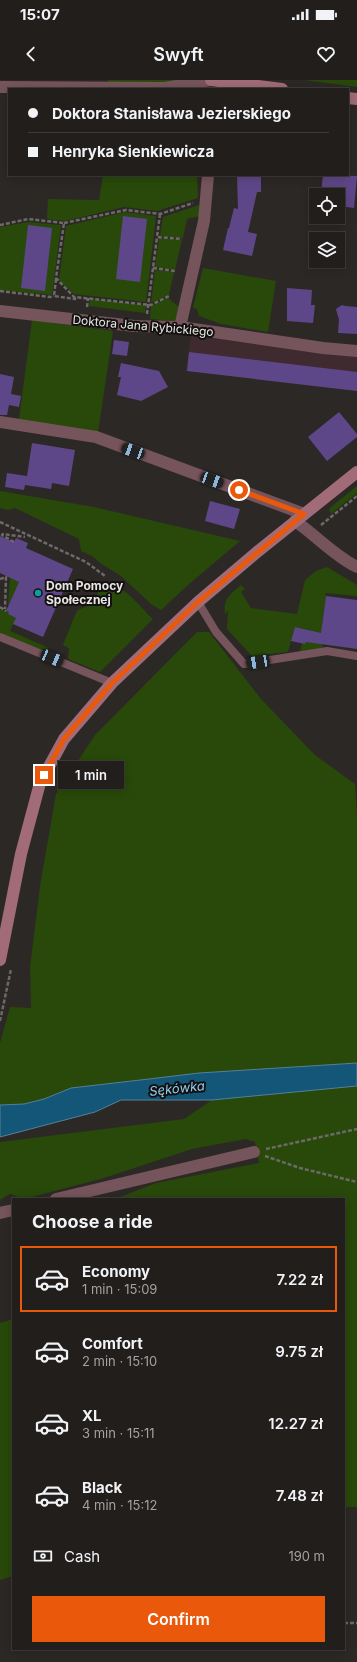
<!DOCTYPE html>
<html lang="en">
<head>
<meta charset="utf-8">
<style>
  body { margin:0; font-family:Inter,sans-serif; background:#292725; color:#f1f3f6; height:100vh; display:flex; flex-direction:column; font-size:15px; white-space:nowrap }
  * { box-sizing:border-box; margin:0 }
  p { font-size:13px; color:#a2a2a3 }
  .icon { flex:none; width:22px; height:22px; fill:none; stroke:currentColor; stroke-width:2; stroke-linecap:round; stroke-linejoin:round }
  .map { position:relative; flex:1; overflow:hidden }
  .side { position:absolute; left:12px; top:1118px; width:333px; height:452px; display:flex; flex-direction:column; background:#211e1c; border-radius:0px; box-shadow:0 2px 10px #0003,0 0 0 1px #3e3c3b }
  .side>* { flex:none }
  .hud { position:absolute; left:8px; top:8px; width:341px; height:88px; border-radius:0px; box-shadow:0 2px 10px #0003,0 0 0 1px #3e3c3b; display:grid; align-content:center; height:88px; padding:0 20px; background:#211e1c }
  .buttons { position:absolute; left:309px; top:108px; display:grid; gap:8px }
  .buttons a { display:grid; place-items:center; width:36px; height:36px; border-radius:0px; background:#211e1c; box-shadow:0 2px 10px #0003,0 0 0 1px #3e3c3b; font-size:20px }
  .end { position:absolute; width:18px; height:18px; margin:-9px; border:5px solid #ea580c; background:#fff; box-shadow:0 0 0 2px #fff }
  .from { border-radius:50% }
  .bubble { position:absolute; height:28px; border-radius:0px; background:#211e1c; box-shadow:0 2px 10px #0003,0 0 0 1px #3e3c3b; font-size:13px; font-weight:600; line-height:28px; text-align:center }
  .car { position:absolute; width:12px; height:24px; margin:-12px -6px; border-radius:5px; box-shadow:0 0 3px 1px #0007; background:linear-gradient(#222 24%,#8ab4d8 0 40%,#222 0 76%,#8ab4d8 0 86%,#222 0) }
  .hud b { display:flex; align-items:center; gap:14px; height:38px; font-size:15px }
  .hud b+b { border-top:1px solid #3e3c3b }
  .hud i { width:10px; height:10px; background:#f1f3f6 }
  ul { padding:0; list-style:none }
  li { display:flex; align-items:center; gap:12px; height:66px; margin:0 8px 6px; padding:0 12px; border:2px solid transparent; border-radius:0px }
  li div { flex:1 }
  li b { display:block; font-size:15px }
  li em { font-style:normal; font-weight:600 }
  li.on { border-color:#ea580c }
  li>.icon { width:36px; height:36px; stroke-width:1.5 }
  h2 { padding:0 20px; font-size:18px; line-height:48px }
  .pay { display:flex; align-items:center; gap:10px; height:44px; padding:0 20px; font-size:15px }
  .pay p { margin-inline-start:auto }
  .primary-button { display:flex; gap:8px; margin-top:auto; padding:8px 20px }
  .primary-button a { flex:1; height:46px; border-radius:0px; background:#ea580c; color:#fff; font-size:16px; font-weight:600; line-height:46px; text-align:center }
  .status { display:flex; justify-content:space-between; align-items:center; height:28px; padding:0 20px; background:#211e1c; direction:ltr }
  .status svg { height:11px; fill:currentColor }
  header { display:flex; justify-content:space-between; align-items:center; height:52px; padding:0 20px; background:#211e1c; font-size:18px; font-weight:600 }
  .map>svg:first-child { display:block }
</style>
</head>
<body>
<div class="status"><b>15:07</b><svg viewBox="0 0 49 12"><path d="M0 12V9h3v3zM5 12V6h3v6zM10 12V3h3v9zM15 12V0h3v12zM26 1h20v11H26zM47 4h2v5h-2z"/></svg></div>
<header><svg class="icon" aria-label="back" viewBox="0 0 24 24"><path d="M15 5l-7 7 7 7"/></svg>Swyft<svg class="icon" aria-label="heart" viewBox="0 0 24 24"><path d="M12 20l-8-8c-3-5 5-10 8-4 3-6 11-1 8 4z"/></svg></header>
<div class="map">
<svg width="357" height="1582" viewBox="0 0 357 1582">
  <rect width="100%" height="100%" fill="#2c2826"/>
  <path fill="#3e2a2f" d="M 191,256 L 357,276 L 357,311 L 186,291 Z"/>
  <path fill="#284909" d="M 108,0 L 180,0 L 176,3 L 109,3 Z
    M 304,0 L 357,0 L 357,7 Z
    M 103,95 L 197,95 L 198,118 L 157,131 L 124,127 L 65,141 L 47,139 L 48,119 L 99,120 Z
    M 202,124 L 200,136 L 187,139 L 183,158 L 160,156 L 163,137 Z
    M 125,132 L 156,136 L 146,222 L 74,214 L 59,200 L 66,146 Z
    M 28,142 L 61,145 L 52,215 L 0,210 L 0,147 Z
    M 159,158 L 182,160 L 175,190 L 155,187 Z
    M 203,188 L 276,201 L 268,252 L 221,244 L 199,236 L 197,229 L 193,228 Z
    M 155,190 L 174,192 L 169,215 L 151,223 Z
    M 168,218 L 179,227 L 175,241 L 150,239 L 151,226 Z
    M 90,219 L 146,225 L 145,233 L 89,226 Z
    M 32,240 L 113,251 L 98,353 L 19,339 Z
    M 357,406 L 357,413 L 331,434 L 329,430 L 331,427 Z
    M 0,411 L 94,427 L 240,461 L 188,505 L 161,530 L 151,524 L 121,496 L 100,483 L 92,476 L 81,471 L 79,459 L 15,428 L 7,430 L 0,428 Z
    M 327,487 L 357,505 L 357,516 L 325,513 L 326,516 L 322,544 L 326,545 L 322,568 L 300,572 L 302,563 L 305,564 L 309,550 L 295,547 L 288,572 L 252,576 L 227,549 L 228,530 L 225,535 C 223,519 229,515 241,505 L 245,509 L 241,512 L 251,528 L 297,534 L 305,500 L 316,491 Z
    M 10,497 L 20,500 L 8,526 Z
    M 107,502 C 125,506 140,527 153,539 L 100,592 L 68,579 L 69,568 L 63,565 L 75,535 L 78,530 L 93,524 L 99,511 Z
    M 0,529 L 9,532 L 8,534 L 16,538 L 10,551 L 49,568 L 42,570 L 0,553 Z
    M 197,552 L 209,552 L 261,619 L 315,675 L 355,704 L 357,734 L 357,983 L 199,993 L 148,999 L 71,1008 L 44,1019 L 24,1024 L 0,1025 L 0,963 L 10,927 L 31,928 L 30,887 L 40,806 L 56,714 L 95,655 Z
    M 357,1006 L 357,1427 L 344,1427 L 344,1119 L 115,1119 L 156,1103 L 259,1083 L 255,1062 L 246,1059 L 192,1069 L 104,1098 L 24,1119 L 10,1114 L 0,1120 L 0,1062 L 184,1039 L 212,1020 Z
    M 13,1239 L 13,1496 L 0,1500 L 0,1243 Z"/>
  <path fill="#145678" stroke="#548198" d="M 357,983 L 357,1006 L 212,1020 L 121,1020 L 95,1032 L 0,1057 L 0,1025 L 24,1024 L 44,1019 L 71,1008 L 149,999 L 199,993 Z"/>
  <path fill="#5e4788" d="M 237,95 L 261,95 L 261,112 L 257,112 L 248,152 L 257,154 L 252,176 L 223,170 L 228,148 L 229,148 L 234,128 L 238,129 Z
    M 323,95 L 357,96 L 354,128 L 338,126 L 338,115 L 327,115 L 327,114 L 321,113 Z
    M 123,136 L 147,139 L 140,202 L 116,199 Z
    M 28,145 L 52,148 L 45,211 L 21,208 Z
    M 287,208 L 312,210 L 311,225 L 315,225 L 313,243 L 287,241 Z
    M 342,225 L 345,226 L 357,227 L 357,254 L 338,253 L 339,240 L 336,229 Z
    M 114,260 L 129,262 L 127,276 L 112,274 Z
    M 189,272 L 357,292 L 357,311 L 187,291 Z
    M 121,283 L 159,291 L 168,307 L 141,321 L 117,315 L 121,297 L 118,297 Z
    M 0,294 L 14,297 L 11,314 L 21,316 L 19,327 L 9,325 L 7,335 L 0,335 Z
    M 339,332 L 357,354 L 357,357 L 327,381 L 308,357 Z
    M 32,363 L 75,370 L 69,406 L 52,403 L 51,409 L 25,405 L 24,410 L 5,407 L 7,393 L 27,396 Z
    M 210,421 L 240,429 L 234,449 L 205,441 Z
    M 0,456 L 14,462 L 16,458 L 28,463 L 26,468 L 73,489 L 43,557 L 13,544 L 16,538 L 8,534 L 9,532 L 6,531 L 19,502 L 0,493 Z
    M 326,516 L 357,520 L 357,569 L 306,562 L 305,564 L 291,561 L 295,547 L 321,553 Z"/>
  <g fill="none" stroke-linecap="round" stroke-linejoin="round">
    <path stroke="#6d6968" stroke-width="2.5" stroke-dasharray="4 2" stroke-linecap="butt" d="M 160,134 L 157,157 L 182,159
      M 64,143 L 126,130 L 160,134 L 193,123
      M 0,145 L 28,139 L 64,143 L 56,198 L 74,217 L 151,225 L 169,216
      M 153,188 L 175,191
      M 56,199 L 54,216 L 75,219 L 75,217
      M 0,211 L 50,217 L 54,216
      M 87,227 L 88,218
      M 147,234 L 157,157
      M 0,442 L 86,482 L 105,496
      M 321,445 L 357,416
      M 14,462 L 2,455 L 3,454 L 25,457
      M 0,499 L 6,497 L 5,529
      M 0,527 L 6,531
      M 0,941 L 11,889
      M 266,1069 L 357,1049
      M 265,1076 L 300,1088 L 357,1102
      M 344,1543 L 357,1543"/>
    <path stroke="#76545b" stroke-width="8" d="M 198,522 L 216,552 L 244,584 L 327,571 L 357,576
      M 0,557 L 112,603"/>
    <path stroke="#76545b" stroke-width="12" d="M 0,7 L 165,8 L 210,0
      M 0,231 L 134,246 L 180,247 L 323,268 L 357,271
      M 180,247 L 204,141 L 208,95
      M 0,342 L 96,357 L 304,434
      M 295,441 C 317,456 333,475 357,487
      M 56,1119 L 254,1072
      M 0,1133 L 13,1130"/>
    <path stroke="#a16b77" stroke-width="12" d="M 211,0 L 282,9
      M 348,18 L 357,19
      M 0,880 L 21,774 L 40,703 L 64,659 L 112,603 L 198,522 L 257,472 L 357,392"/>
  </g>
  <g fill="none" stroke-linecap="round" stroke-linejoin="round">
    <path stroke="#ea580c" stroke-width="5" d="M 44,695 L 64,659 L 112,603 L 198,522 L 304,434 L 239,410"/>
  </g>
  <circle fill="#0f9aa8" stroke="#131110" stroke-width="1.5" cx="38" cy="513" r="4"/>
  <g text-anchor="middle" stroke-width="4" stroke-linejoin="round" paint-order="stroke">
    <g font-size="12" fill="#e8e5e4" stroke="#131110">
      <text transform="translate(143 246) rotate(5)" y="4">Doktora Jana Rybickiego</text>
    </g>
    <g font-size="12" font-weight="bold" fill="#e8e5e4" stroke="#131110" text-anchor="start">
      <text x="46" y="510">Dom Pomocy<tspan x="46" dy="14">Społecznej</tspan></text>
    </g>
    <g font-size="13" font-style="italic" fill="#8fcbf0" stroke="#131110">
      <text transform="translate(177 1008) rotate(-6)" y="5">Sękówka</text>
    </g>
  </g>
</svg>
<div class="buttons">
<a><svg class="icon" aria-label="locate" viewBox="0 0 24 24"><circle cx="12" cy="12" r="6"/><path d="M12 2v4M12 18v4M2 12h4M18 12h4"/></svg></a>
<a><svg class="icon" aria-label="layers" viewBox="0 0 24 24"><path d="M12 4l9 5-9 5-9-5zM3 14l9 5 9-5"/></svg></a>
</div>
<i class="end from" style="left:239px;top:410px"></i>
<i class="end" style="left:44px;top:695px"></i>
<div class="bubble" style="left:58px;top:681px;width:66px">1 min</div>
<i class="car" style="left:133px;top:371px;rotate:290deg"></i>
<i class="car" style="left:212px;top:400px;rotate:110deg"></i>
<i class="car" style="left:52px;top:578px;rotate:113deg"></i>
<i class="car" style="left:258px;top:582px;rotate:261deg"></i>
<div class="hud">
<b><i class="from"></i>Doktora Stanisława Jezierskiego</b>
<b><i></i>Henryka Sienkiewicza</b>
</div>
<section class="side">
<h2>Choose a ride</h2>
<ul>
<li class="on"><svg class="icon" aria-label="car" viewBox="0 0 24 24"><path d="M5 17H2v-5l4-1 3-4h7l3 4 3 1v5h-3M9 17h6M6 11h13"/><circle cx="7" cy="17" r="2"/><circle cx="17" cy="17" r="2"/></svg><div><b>Economy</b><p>1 min · 15:09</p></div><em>7.22 zł</em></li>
<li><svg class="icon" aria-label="car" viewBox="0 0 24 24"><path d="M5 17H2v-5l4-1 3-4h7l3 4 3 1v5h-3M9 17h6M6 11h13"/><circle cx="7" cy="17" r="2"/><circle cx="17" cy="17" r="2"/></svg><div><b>Comfort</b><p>2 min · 15:10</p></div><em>9.75 zł</em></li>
<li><svg class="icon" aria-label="car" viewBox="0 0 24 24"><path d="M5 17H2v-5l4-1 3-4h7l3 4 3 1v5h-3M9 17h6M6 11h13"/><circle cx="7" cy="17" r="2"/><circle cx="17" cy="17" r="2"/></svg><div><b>XL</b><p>3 min · 15:11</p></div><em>12.27 zł</em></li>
<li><svg class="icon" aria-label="car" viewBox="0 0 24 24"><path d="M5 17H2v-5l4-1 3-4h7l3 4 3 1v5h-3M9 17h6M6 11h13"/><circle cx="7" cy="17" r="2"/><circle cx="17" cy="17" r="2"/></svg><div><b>Black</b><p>4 min · 15:12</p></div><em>7.48 zł</em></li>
</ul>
<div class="pay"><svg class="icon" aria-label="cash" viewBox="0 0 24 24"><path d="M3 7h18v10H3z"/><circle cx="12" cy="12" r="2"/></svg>Cash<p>190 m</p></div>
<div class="primary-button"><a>Confirm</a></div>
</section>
</div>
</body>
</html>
